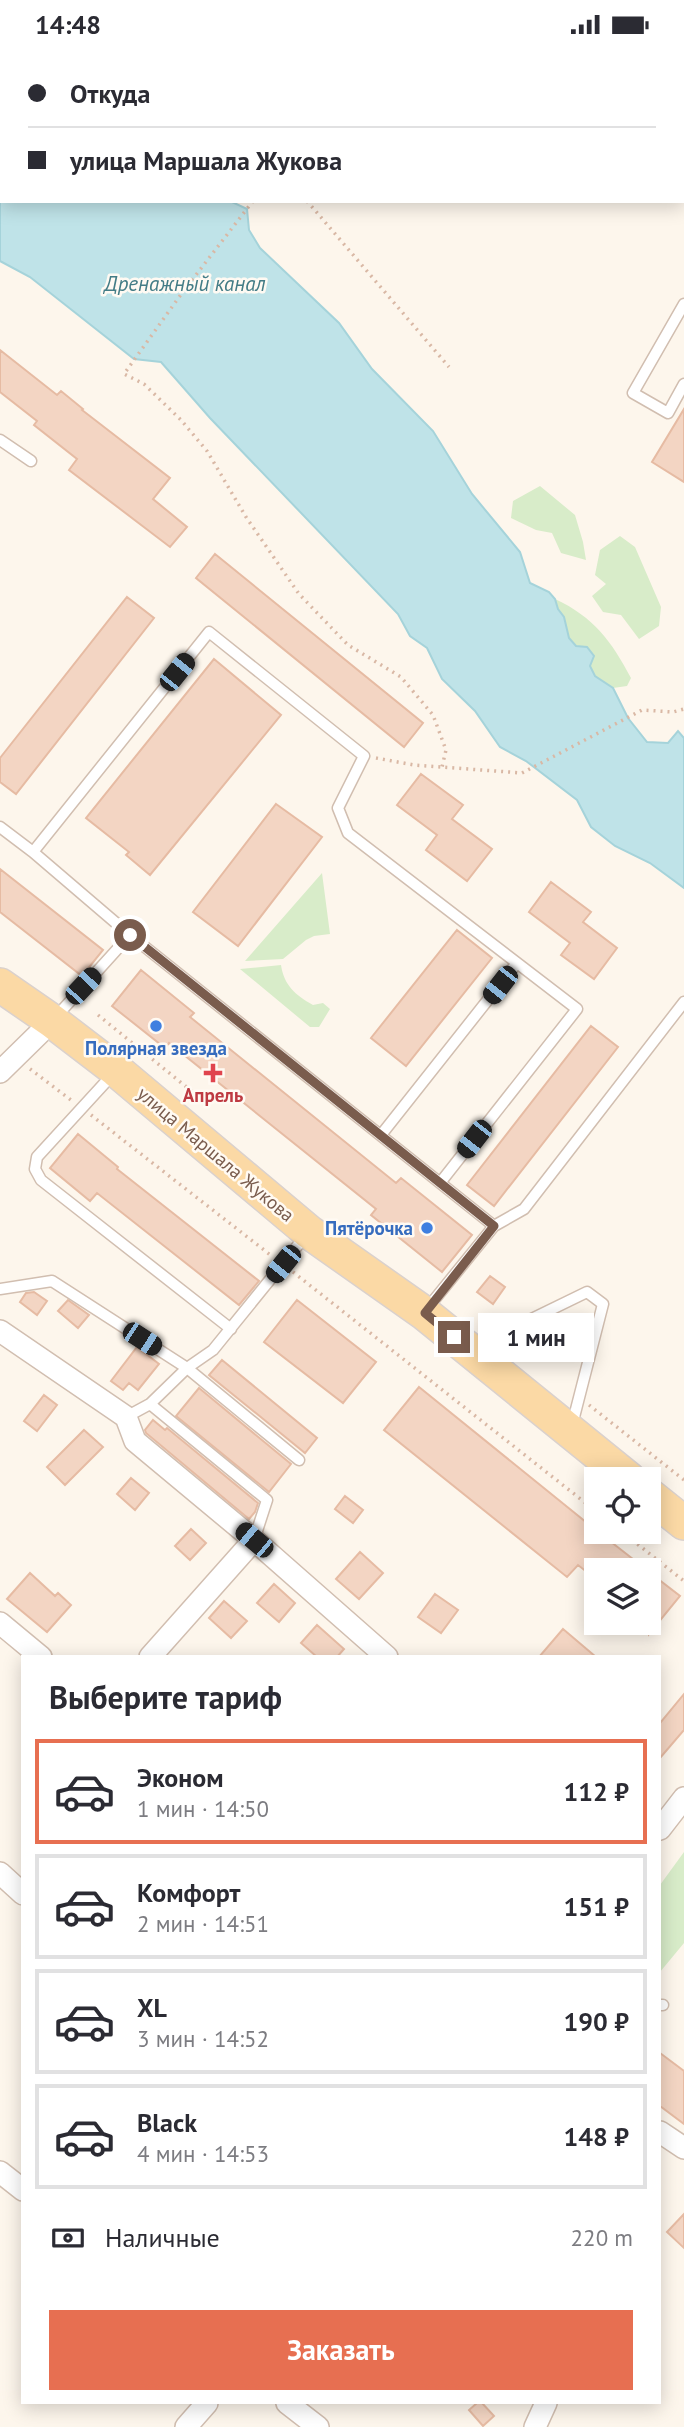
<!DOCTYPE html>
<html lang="ru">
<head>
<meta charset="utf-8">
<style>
  body { margin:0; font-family:"PT Sans",sans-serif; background:#f2f2f3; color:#2b2b33; height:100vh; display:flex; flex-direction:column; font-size:26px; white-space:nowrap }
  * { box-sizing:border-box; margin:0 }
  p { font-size:23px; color:#7c7c81 }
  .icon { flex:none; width:38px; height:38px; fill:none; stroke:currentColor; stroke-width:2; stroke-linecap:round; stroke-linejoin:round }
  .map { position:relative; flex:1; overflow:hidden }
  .drawer { position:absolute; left:21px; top:1606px; width:640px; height:749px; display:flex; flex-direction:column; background:#fff; border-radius:0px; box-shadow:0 4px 18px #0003 }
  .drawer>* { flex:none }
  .guide { position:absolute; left:0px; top:0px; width:684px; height:154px; box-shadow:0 4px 18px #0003; display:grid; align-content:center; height:154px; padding:0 28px; background:#fff }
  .controls { position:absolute; left:584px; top:1418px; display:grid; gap:14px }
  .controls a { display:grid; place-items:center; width:77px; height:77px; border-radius:0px; background:#fff; box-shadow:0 4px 18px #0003; font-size:35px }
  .end { position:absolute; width:32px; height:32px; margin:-16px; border:9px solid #7a5c4d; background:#fff; box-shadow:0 0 0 4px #fff }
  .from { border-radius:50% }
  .bubble { position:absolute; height:49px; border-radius:0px; background:#fff; box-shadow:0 4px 18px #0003; font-size:23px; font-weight:700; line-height:49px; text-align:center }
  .car { position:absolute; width:21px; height:42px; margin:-21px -10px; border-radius:9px; box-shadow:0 0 5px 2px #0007; background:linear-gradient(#222 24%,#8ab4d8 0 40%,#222 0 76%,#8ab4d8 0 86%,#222 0) }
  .guide b { display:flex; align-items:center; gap:24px; height:66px; font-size:26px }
  .guide b+b { border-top:2px solid #e1e1e2 }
  .guide i { width:18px; height:18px; background:#2b2b33 }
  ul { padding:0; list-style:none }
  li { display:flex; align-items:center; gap:21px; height:105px; margin:0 14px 10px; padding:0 14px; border:4px solid #e1e1e2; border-radius:0px }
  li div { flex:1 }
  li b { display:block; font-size:26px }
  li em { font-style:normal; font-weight:700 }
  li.current { border-color:#e76f51 }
  li>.icon { width:63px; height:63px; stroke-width:1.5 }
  h2 { padding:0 28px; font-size:32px; line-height:84px }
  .pay { display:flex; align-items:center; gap:18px; height:77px; padding:0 28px; font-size:26px }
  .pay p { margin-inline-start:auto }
  .cta { display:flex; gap:14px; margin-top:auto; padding:14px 28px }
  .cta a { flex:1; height:80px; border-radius:0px; background:#e76f51; color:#fff; font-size:28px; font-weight:700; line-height:80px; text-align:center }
  .status { display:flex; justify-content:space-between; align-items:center; height:49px; padding:0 35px; background:#fff; direction:ltr }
  .status svg { height:19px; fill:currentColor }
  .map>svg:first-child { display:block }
</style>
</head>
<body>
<div class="status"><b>14:48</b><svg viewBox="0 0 49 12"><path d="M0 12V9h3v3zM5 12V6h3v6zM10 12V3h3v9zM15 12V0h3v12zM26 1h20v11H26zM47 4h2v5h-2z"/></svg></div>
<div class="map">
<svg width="684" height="2378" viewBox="0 0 684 2378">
  <rect width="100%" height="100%" fill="#fdf6ec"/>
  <path fill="#d8ecc9" d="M 540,437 L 575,466 L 583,493 L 586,511 L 561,504 L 552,484 L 536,481 L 511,469 L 513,452 Z
    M 620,487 L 635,498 L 661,558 L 659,577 L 639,590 L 621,566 L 603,563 L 592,547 L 606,535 L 595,526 L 600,501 Z
    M 555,550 C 594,568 612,593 631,629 L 627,637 L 613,639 L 595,627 L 590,617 L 569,589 L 564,568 L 558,560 Z
    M 322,824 L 330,885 L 314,887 L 306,891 L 283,910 L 245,912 Z
    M 281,916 C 284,936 295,946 313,956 L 323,954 L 330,960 L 319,978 L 310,978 L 240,920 Z
    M 684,1803 L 684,1894 L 660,1923 L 660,1836 Z"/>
  <path fill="#bfe3e8" stroke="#a5d3da" stroke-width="2" d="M 0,62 L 2,62 L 2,152 L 230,152 L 247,160 L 249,181 L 260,199 L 339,274 L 372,320 L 433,382 L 472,445 L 520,503 L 530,534 L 549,543 L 555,550 L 558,560 L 564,568 L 569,589 L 576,597 L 587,598 L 594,607 L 590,617 L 595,627 L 613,639 L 628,669 L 647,693 L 668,694 L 678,682 L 684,689 L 684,839 L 650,814 L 615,797 L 591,778 L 577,751 L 526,712 L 500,698 L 475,662 L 442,630 L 427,599 L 410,587 L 398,565 L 210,369 L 161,313 L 134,310 L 30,228 L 0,212 Z"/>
  <path fill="#f3d5c3" stroke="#e6bba3" stroke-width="2" d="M 0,301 L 57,346 L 61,342 L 83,360 L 82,361 L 170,429 L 153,450 L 187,478 L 170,498 L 69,421 L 77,410 L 34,376 L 37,372 L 0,343 Z
    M 684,360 L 684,433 L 652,413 Z
    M 215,505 L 423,674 L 404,698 L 196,529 Z
    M 127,548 L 154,569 L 16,745 L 0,733 L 0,709 Z
    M 214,610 L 281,666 L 150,826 L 126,806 L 129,803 L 86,769 Z
    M 421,725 L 463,756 L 452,770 L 492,800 L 467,832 L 426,801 L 437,786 L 397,756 Z
    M 276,755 L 322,788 L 238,897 L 193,863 Z
    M 0,820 L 103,901 L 82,927 L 0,863 Z
    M 551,833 L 591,863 L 583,873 L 617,899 L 594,930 L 561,906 L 570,894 L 529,863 Z
    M 457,881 L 492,909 L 406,1017 L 371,989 Z
    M 141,921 L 194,964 L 190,968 L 396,1134 L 401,1129 L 472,1186 L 442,1223 L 371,1166 L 376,1160 L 169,994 L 165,999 L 112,957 Z
    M 591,977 L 618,998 L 494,1157 L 467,1136 Z
    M 78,1085 L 118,1118 L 117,1120 L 259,1232 L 239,1256 L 97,1144 L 90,1152 L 50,1119 Z
    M 490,1227 L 505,1238 L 493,1255 L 477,1243 Z
    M 34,1243 L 47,1252 L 37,1266 L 20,1253 L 26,1244 Z
    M 68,1251 L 89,1266 L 78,1279 L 58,1262 Z
    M 297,1251 L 376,1313 L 343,1354 L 264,1293 Z
    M 137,1298 L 159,1315 L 138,1341 L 129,1334 L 123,1341 L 111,1332 Z
    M 222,1311 L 317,1389 L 305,1404 L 209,1326 Z
    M 419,1338 L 597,1482 L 647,1521 L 597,1521 L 597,1531 L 578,1516 L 567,1528 L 384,1381 Z
    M 199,1339 L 291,1415 L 269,1443 L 176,1367 Z
    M 44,1346 L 57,1356 L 37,1382 L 24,1372 Z
    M 153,1371 L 165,1381 L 167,1379 L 258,1454 L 255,1463 L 249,1470 L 146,1384 L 145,1381 Z
    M 84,1381 L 103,1398 L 65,1436 L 47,1418 Z
    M 131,1429 L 149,1444 L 135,1461 L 117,1445 Z
    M 345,1447 L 363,1461 L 353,1474 L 335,1460 Z
    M 191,1480 L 206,1494 L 190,1511 L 175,1497 Z
    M 360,1503 L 383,1524 L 359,1550 L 336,1530 Z
    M 649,1523 L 680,1547 L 649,1585 Z
    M 30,1524 L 55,1547 L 58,1544 L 71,1556 L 47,1583 L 7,1550 Z
    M 274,1535 L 295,1554 L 279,1573 L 257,1554 Z
    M 435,1545 L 458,1561 L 441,1584 L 418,1568 Z
    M 224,1552 L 247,1572 L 231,1589 L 209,1569 Z
    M 317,1576 L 344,1600 L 337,1608 L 317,1608 L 301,1594 Z
    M 563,1580 L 596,1608 L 539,1608 Z
    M 684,1645 L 684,1681 L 660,1709 L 660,1674 Z
    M 660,2004 L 684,2022 L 684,2075 L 660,2057 Z
    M 684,2165 L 684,2199 L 667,2183 Z
    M 477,2354 L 482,2354 L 494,2367 L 483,2377 L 469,2361 Z"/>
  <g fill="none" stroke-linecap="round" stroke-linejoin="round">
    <g stroke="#d1beb0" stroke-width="13">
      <path id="service" d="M 684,255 L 633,344 L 668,364 L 684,335
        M 0,391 L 31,412
        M 0,778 L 33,803 L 130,886
        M 33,803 L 209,583 L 364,707 L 338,759 L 348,784 L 577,960 L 440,1134
        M 54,970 L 130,886 L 494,1177 L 426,1261
        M 113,1025 L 37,1108 L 35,1120 L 41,1131 L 231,1280
        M 381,1086 L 517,914
        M 494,1177 L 524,1160 L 684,953
        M 0,1240 L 52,1232 L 187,1319 L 299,1411
        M 474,1298 L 587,1243 L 603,1255 L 572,1376
        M 150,1355 L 267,1451 L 254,1491
        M 126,1368 L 150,1355 L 187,1319 L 213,1301 L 307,1185
        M 660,1956 L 663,1956"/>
    </g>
    <g stroke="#d1beb0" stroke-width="24">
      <path id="minor" d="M 0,1023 L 52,972
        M 0,1282 L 126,1368 L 135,1392 L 254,1491 L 387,1608
        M 0,1574 L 41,1608
        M 150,1608 L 254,1491
        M 660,1780 L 684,1749
        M 0,1824 L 23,1845
        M 660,2083 L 684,2099
        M 0,2123 L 23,2141
        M 287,2354 L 318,2378
        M 186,2378 L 207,2354
        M 535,2378 L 546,2354"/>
    </g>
    <g stroke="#dad1cd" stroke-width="36">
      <path id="primary" d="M 0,936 L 52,972 L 116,1021 L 309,1183 L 424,1264 L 629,1430
        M 649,1446 L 684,1474"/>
    </g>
    <path stroke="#d9b8a5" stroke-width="3.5" stroke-dasharray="2 5" stroke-linecap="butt" d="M 40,0 L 44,2
      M 0,7 L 2,8
      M 253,152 L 182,244 L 124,325 L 144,335 L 181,371 L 207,402 L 246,468 L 299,545 L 348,596 L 401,628 L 433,666 L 446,701 L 442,718
      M 307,152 L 449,318
      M 376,709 L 414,716 L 522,724 L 642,661 L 673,663 L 684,660
      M 98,966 L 200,1049
      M 30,1020 L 71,1051
      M 91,1066 L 273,1208
      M 293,1223 L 597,1463
      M 589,1356 L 684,1431
      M 621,1482 L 684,1532"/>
    <use href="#service" stroke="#fff" stroke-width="10"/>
    <use href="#minor" stroke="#fff" stroke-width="21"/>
    <use href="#primary" stroke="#fbd9a5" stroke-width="33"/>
  </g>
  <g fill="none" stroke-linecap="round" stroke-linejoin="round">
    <path stroke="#7a5c4d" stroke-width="9" d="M 130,886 L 494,1177 L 425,1264 L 454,1288"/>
  </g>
  <g fill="#3f7fe0" stroke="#fffaf3" stroke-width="2.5">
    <circle cx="156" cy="977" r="7"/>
    <circle cx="427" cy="1179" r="7"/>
  </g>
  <path fill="#e0444e" stroke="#fffaf3" stroke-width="2.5" d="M209.5 1013.5h7v7h7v7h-7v7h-7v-7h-7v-7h7z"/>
  <g text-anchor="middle" stroke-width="5" stroke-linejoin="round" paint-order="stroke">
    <g font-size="19" font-weight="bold" fill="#366cbe" stroke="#fffaf3">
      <text x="156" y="1006">Полярная звезда</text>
      <text x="413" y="1186" text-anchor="end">Пятёрочка</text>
    </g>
    <g font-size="19" font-weight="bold" fill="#be3a42" stroke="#fffaf3">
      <text x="213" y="1053">Апрель</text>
    </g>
    <g font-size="19" fill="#7a5c4d" stroke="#fffaf3">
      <text transform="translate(216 1105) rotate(40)" y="7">улица Маршала Жукова</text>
    </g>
    <g font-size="21" font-style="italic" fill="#437c86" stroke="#fffaf3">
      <text x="185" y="242">Дренажный канал</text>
    </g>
  </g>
</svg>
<div class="controls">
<a><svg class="icon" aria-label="locate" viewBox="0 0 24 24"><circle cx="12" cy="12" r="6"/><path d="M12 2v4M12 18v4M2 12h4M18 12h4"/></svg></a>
<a><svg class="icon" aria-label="layers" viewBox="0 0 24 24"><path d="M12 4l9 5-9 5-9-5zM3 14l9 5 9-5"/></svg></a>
</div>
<i class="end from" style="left:130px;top:886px"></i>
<i class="end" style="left:454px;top:1288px"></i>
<div class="bubble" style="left:478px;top:1264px;width:116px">1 мин</div>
<i class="car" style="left:177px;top:623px;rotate:39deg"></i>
<i class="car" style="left:500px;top:936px;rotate:218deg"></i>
<i class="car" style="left:83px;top:937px;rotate:43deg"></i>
<i class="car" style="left:474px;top:1090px;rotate:218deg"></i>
<i class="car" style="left:283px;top:1215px;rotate:219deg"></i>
<i class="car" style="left:142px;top:1290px;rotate:123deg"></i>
<i class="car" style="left:254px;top:1491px;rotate:310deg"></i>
<div class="guide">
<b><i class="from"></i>Откуда</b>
<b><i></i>улица Маршала Жукова</b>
</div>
<section class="drawer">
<h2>Выберите тариф</h2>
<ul>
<li class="current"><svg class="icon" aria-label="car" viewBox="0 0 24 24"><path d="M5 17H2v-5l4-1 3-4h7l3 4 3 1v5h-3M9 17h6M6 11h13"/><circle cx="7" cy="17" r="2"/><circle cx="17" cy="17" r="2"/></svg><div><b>Эконом</b><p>1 мин · 14:50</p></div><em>112 ₽</em></li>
<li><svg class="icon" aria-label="car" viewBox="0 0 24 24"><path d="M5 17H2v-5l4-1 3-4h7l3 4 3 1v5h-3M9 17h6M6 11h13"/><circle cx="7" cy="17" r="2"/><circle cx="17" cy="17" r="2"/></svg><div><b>Комфорт</b><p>2 мин · 14:51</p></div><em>151 ₽</em></li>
<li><svg class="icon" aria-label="car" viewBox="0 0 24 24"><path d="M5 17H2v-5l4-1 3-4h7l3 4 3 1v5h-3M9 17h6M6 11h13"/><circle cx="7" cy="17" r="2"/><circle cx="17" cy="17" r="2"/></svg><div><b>XL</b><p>3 мин · 14:52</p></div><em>190 ₽</em></li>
<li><svg class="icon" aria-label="car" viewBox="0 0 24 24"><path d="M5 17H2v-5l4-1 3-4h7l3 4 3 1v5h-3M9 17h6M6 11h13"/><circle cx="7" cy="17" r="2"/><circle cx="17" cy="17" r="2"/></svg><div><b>Black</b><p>4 мин · 14:53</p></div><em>148 ₽</em></li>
</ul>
<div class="pay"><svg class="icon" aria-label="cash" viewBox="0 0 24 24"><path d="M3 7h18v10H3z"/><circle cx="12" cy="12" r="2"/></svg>Наличные<p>220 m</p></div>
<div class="cta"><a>Заказать</a></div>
</section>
</div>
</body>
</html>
